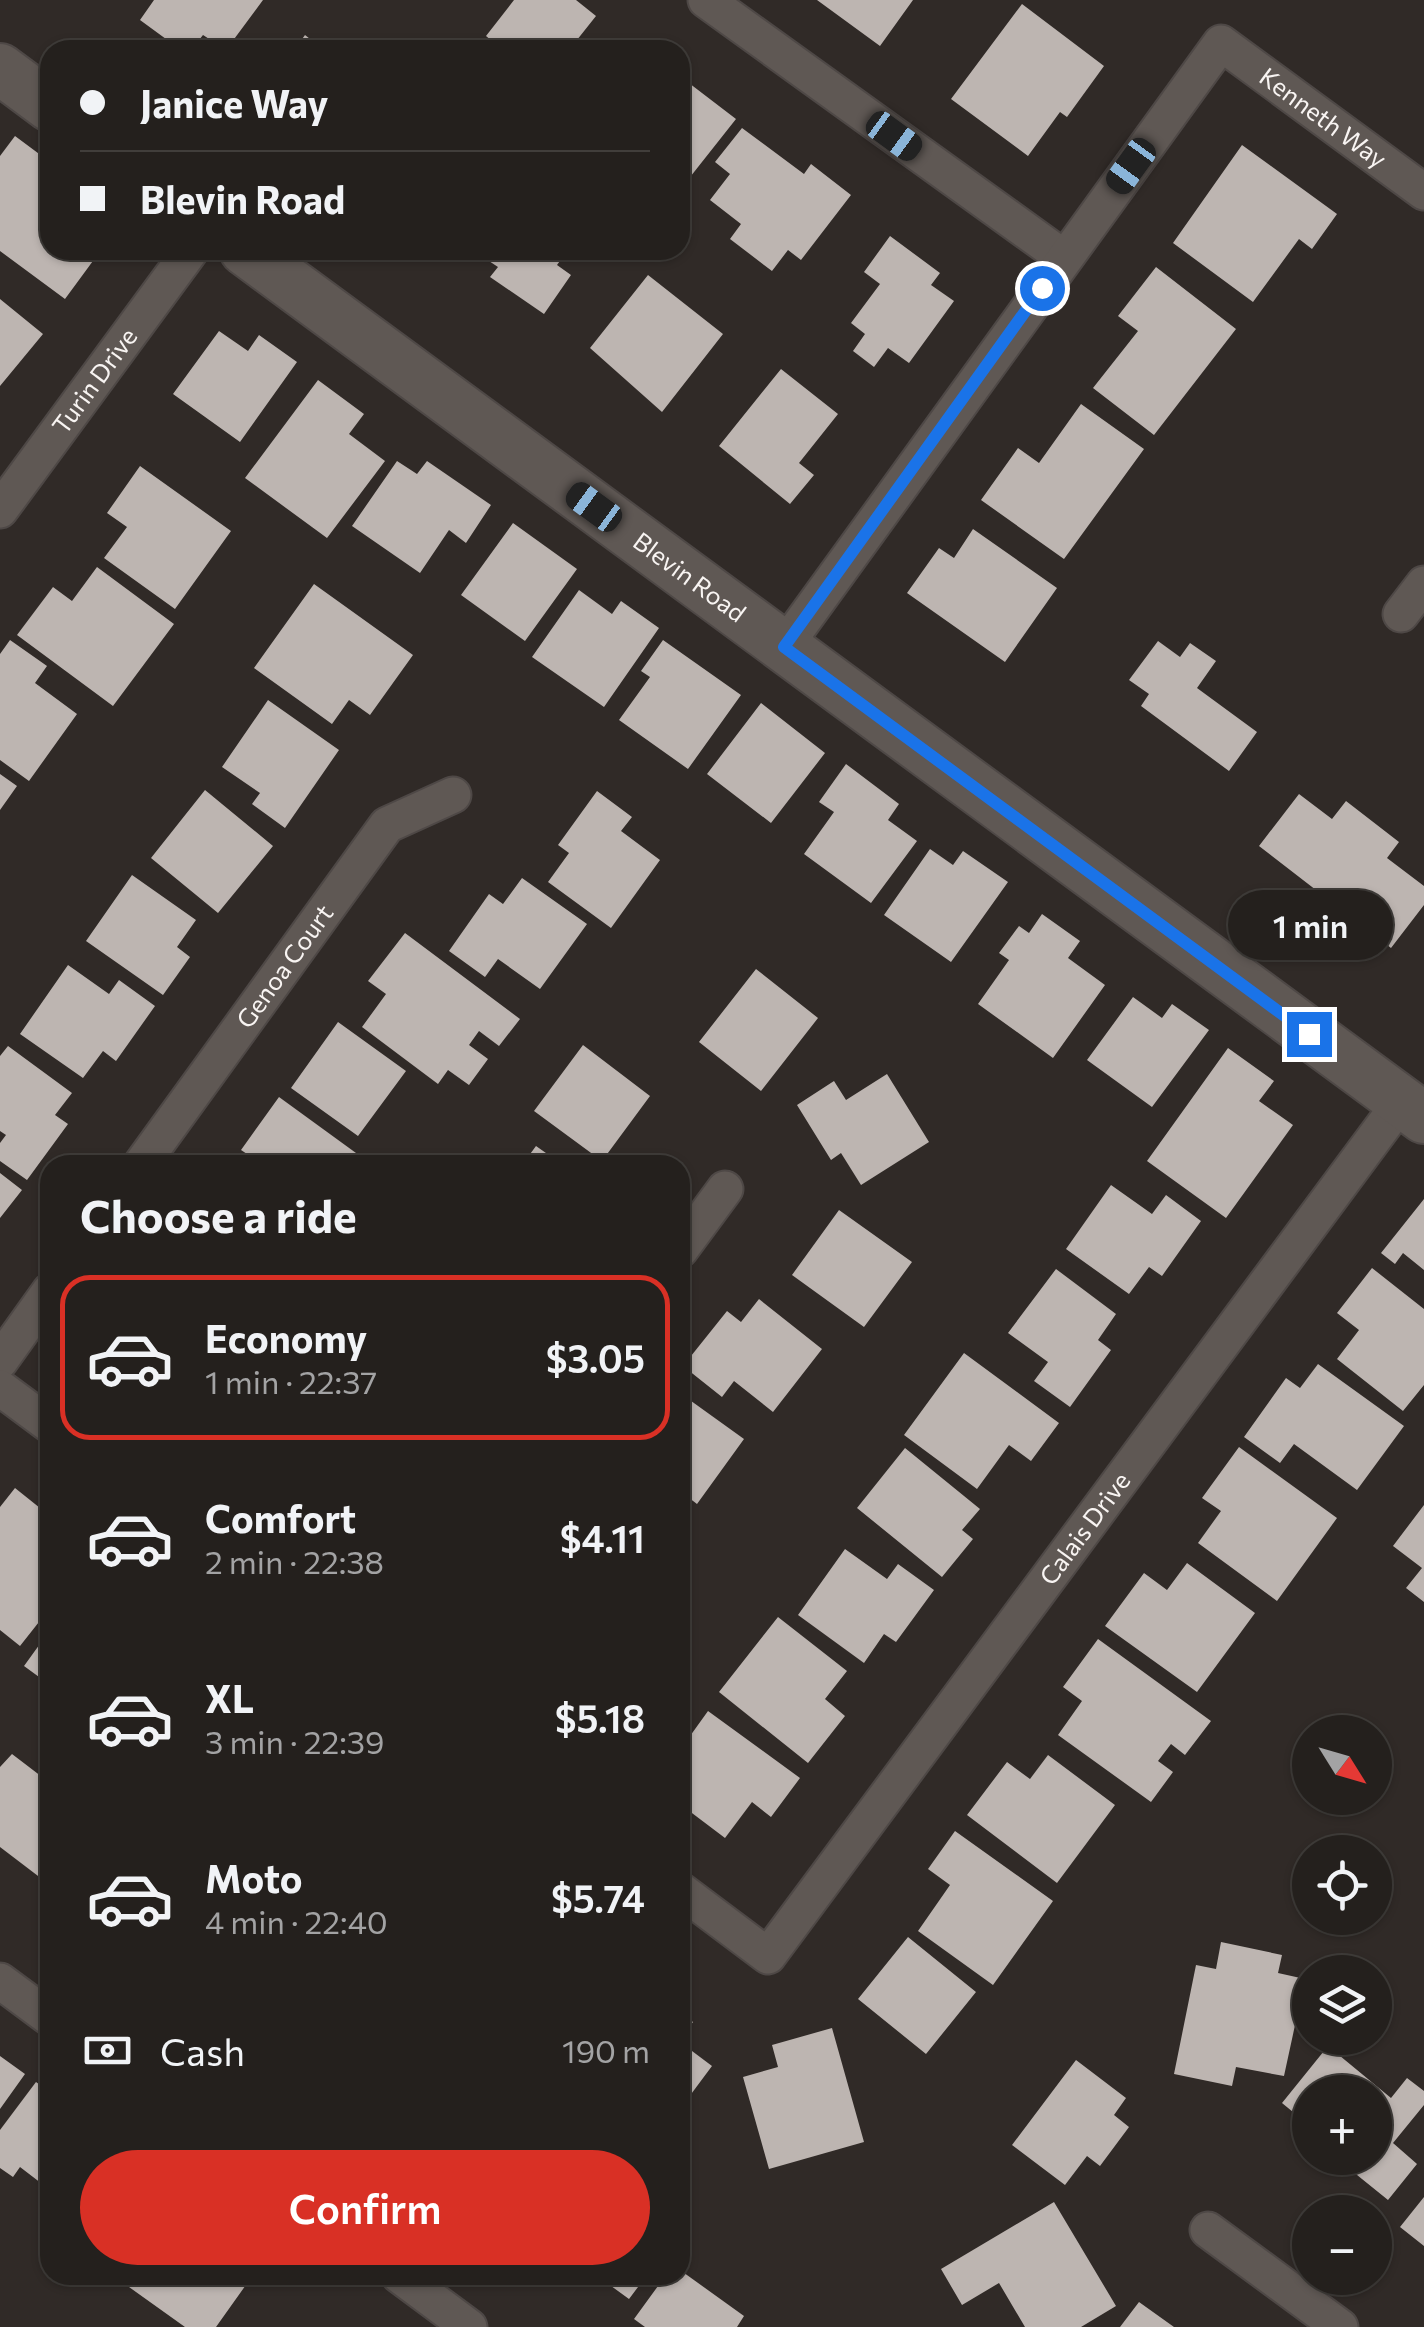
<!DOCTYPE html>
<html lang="en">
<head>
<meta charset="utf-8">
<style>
  body { margin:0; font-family:Commissioner,sans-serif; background:#2c2826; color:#f1f3f6; height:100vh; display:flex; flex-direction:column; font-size:38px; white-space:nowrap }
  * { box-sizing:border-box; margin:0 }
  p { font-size:32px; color:#a3a3a4 }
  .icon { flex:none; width:55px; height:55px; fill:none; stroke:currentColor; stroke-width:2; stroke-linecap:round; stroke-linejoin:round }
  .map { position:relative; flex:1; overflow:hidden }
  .details { position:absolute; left:40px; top:1155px; width:650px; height:1130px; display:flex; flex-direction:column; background:#24201d; border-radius:30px; box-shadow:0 2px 8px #0004,0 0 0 2px #413e3b }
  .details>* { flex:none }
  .top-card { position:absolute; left:40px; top:40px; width:650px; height:220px; border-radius:30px; box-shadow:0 2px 8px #0004,0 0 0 2px #413e3b; display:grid; align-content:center; height:220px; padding:0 40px; background:#24201d }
  .needle { width:65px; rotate:127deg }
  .fabs { position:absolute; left:1292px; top:1715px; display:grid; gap:20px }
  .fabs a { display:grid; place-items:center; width:100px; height:100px; border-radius:50%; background:#24201d; box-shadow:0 2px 8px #0004,0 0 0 2px #413e3b; font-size:50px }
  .end { position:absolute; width:45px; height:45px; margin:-22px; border:12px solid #1a73e8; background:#fff; box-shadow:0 0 0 5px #fff }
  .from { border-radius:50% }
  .bubble { position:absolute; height:70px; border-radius:35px; background:#24201d; box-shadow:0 2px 8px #0004,0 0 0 2px #413e3b; font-size:32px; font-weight:600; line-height:70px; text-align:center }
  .car { position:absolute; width:30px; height:60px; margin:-30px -15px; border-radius:12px; box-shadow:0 0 8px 2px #0007; background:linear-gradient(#222 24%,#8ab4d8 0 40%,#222 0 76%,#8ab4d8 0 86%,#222 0) }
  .top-card b { display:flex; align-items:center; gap:35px; height:95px; font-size:38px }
  .top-card b+b { border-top:2px solid #413e3b }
  .top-card i { width:25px; height:25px; background:#f1f3f6 }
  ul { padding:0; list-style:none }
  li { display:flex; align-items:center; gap:30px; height:165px; margin:0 20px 15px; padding:0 20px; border:5px solid transparent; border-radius:30px }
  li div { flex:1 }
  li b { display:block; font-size:38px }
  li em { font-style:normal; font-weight:600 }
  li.on { border-color:#d93025 }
  li>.icon { width:90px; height:90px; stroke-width:1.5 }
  h2 { padding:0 40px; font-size:45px; line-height:120px }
  .pay { display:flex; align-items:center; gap:25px; height:110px; padding:0 40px; font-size:38px }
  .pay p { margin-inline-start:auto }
  .primary-button { display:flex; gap:20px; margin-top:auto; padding:20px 40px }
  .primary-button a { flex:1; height:115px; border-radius:60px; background:#d93025; color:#fff; font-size:40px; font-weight:600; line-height:115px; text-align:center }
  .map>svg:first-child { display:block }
</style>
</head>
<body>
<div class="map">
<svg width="1424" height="2327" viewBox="0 0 1424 2327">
  <rect width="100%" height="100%" fill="#302a27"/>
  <path fill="#bdb5b1" d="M 154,0 L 263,0 L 226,50 L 203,35 L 191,50 L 181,50 L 140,20 Z
    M 514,0 L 576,0 L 596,16 L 569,50 L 503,50 L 486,36 Z
    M 817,0 L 913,0 L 880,46 Z
    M 1022,4 L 1104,66 L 1067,117 L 1060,112 L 1028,156 L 951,99 Z
    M 305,35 L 324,50 L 294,50 Z
    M 685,80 L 736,119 L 683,186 L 680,86 Z
    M 742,128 L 804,174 L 811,164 L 851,195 L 801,260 L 788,250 L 772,271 L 730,239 L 741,224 L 710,200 L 730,174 L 715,162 Z
    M 15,136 L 50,162 L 50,250 L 101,250 L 65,299 L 0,251 L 0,156 Z
    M 1242,145 L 1337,214 L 1312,249 L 1299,239 L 1253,302 L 1173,243 Z
    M 890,236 L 940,273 L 931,285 L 954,301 L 909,363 L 888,348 L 874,367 L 853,351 L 865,334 L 851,323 L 880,284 L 864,272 Z
    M 484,250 L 568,250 L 557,265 L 571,275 L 544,314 L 490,277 L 498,267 L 480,255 Z
    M 1156,267 L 1236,329 L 1154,435 L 1093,388 L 1138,331 L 1118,316 Z
    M 648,275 L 723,334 L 662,412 L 590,348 Z
    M 0,299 L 43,334 L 0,386 Z
    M 219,331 L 248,351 L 259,335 L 297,362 L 240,442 L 173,394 Z
    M 781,369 L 838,414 L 799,463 L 814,475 L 790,504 L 719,446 Z
    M 318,380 L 364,414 L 349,434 L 385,461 L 327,538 L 245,478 Z
    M 1081,404 L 1144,449 L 1064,559 L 981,500 L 1018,448 L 1039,463 Z
    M 397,461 L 417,474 L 427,461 L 491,505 L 466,543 L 449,530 L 420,573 L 352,526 Z
    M 140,466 L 231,531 L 175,609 L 104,558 L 127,527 L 107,513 Z
    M 513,523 L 577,569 L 525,641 L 461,595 Z
    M 973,529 L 1057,588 L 1005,662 L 907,593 L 939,548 L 954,558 Z
    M 97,567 L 174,624 L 113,706 L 17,635 L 53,587 L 72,601 Z
    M 314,584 L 413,655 L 370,715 L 349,700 L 332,724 L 254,668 Z
    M 579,590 L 612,614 L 621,601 L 659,628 L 604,707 L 532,657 Z
    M 10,640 L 47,666 L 35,683 L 77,714 L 29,781 L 0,760 L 0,654 Z
    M 663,640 L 741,695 L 688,769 L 619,720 L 650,677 L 641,671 Z
    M 1158,641 L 1180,657 L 1190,643 L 1216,661 L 1197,688 L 1257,732 L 1229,771 L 1141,706 L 1149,694 L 1129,680 Z
    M 268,700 L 339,750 L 285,828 L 252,804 L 260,793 L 222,767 Z
    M 761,703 L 825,753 L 771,823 L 707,774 Z
    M 846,764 L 899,804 L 888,820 L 917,841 L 871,903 L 804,854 L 834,812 L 819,802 Z
    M 0,774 L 17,786 L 0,810 Z
    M 205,790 L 273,846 L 218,913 L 151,858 Z
    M 597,791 L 632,817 L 621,831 L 660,860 L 611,928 L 548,882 L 569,853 L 558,845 Z
    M 1299,794 L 1332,819 L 1346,801 L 1399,842 L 1387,858 L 1424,886 L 1424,905 L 1391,948 L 1259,846 Z
    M 930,849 L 953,865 L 963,851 L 1008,882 L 951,962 L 884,915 Z
    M 132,875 L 196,920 L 177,947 L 190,957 L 163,995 L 86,941 Z
    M 522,878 L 587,924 L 540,989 L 498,959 L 485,977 L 449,951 L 489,894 L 503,904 Z
    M 1042,914 L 1080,941 L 1068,958 L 1105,985 L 1053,1058 L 978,1004 L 1009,960 L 999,953 L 1019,926 L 1029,933 Z
    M 405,933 L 520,1019 L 499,1046 L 479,1031 L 469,1045 L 488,1059 L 469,1085 L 448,1070 L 438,1084 L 362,1027 L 386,994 L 368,981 Z
    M 68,965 L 109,994 L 119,980 L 155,1006 L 116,1061 L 103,1051 L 83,1078 L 20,1034 Z
    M 756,969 L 818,1018 L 761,1091 L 699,1042 Z
    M 1133,997 L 1162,1018 L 1172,1004 L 1209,1030 L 1152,1107 L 1087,1060 Z
    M 338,1022 L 406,1071 L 358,1136 L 291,1088 Z
    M 583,1045 L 650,1096 L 602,1161 L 534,1111 Z
    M 8,1046 L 72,1093 L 55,1115 L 68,1124 L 27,1180 L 0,1161 L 0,1143 L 6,1135 L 0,1131 L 0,1056 Z
    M 1228,1048 L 1274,1081 L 1259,1101 L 1293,1125 L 1226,1218 L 1147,1161 Z
    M 887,1074 L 929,1142 L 861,1185 L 841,1153 L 831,1160 L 797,1105 L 834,1081 L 846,1100 Z
    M 279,1097 L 356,1153 L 348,1165 L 248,1165 L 253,1158 L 241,1150 Z
    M 536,1146 L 563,1165 L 522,1165 Z
    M 0,1173 L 22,1190 L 0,1218 Z
    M 1111,1185 L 1152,1214 L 1166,1195 L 1201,1221 L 1162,1276 L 1149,1267 L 1129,1294 L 1066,1249 Z
    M 1424,1199 L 1424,1270 L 1403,1253 L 1395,1264 L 1381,1253 Z
    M 839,1210 L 912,1262 L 864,1327 L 792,1275 Z
    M 1372,1268 L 1424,1309 L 1424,1385 L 1403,1411 L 1337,1359 L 1359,1330 L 1337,1313 Z
    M 1056,1269 L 1116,1314 L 1098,1340 L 1111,1350 L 1070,1407 L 1034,1381 L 1048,1362 L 1008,1333 Z
    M 759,1299 L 822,1349 L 773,1412 L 734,1381 L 722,1397 L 683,1366 L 727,1311 L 741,1322 Z
    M 964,1353 L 1059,1423 L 1031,1461 L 1009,1445 L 977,1489 L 904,1435 Z
    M 1318,1364 L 1404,1426 L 1357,1490 L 1294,1444 L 1280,1463 L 1244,1437 L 1286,1378 L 1300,1388 Z
    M 680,1393 L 744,1439 L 697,1504 L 680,1491 Z
    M 1239,1447 L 1337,1518 L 1277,1601 L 1198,1543 L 1221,1511 L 1202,1498 Z
    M 905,1448 L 980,1509 L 962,1530 L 973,1539 L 942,1577 L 857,1508 Z
    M 15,1488 L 50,1516 L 46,1544 L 50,1547 L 50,1608 L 20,1646 L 0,1630 L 0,1507 Z
    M 1424,1505 L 1424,1602 L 1406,1588 L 1422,1568 L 1393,1546 Z
    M 845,1549 L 887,1579 L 898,1564 L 934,1590 L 896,1642 L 884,1634 L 864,1663 L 798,1615 Z
    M 1187,1563 L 1255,1613 L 1197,1692 L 1105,1626 L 1144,1573 L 1167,1590 Z
    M 778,1617 L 847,1671 L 825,1699 L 845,1716 L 808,1763 L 719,1692 Z
    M 50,1630 L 50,1685 L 24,1666 Z
    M 1098,1639 L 1211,1721 L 1185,1755 L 1171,1744 L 1158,1761 L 1173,1772 L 1151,1802 L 1058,1735 L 1082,1701 L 1063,1687 Z
    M 708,1711 L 800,1778 L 771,1817 L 752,1802 L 725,1838 L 680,1804 L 680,1750 Z
    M 12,1754 L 50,1783 L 50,1869 L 42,1879 L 0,1847 L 0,1767 Z
    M 1048,1755 L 1115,1805 L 1057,1883 L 967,1815 L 1007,1762 L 1030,1779 Z
    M 955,1831 L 1053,1901 L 993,1985 L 918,1931 L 950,1885 L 928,1869 Z
    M 908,1937 L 976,1992 L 926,2054 L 858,1999 Z
    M 1221,1942 L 1282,1955 L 1278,1973 L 1305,1979 L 1284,2076 L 1236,2067 L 1232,2086 L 1174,2074 L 1196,1965 L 1216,1969 Z
    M 680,2013 L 693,2022 L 680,2039 Z
    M 832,2028 L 864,2142 L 769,2169 L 743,2077 L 778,2067 L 772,2045 Z
    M 680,2042 L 712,2066 L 680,2109 Z
    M 1328,2046 L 1391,2098 L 1407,2078 L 1424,2091 L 1424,2105 L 1393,2143 L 1417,2164 L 1388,2200 L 1336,2158 L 1375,2158 L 1375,2092 L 1310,2092 L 1310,2126 L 1282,2103 Z
    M 0,2056 L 25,2074 L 0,2109 Z
    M 1076,2060 L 1126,2098 L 1114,2115 L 1129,2127 L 1100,2166 L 1087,2156 L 1065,2185 L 1012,2145 Z
    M 36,2082 L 50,2092 L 50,2190 L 20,2167 L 13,2177 L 0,2168 L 0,2130 Z
    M 1424,2197 L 1424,2246 L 1400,2227 Z
    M 1054,2202 L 1116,2306 L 1081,2327 L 1025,2327 L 999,2283 L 962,2305 L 941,2269 Z
    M 680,2270 L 744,2316 L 737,2327 L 645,2327 L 634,2319 L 666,2275 L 680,2275 Z
    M 138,2275 L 253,2275 L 216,2327 L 185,2327 L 129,2287 Z
    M 596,2275 L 647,2275 L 629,2299 Z
    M 1139,2302 L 1174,2327 L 1120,2327 Z"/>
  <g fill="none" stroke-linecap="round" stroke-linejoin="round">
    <g stroke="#4e4846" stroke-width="39">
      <g id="street">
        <path d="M 706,0 L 1064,258"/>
        <path id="s1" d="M 0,510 L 191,250"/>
        <path d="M 1401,614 L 1424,584"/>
        <path id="s2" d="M 784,647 L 1221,43 L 1424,192"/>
        <path id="s3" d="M 141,1165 L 387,825 L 453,795"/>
        <path d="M 680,1250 L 725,1189"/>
        <path d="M 0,1361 L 50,1291"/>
        <path d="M 0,1388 L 50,1425"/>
        <path id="s4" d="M 680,1890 L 768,1956 L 1401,1102"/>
        <path d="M 0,1981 L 50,2018"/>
        <path d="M 1208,2230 L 1340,2327"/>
        <path d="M 399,2275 L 469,2327"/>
      </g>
    </g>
    <g stroke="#4e4846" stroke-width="54">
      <g id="secondary">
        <path d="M 0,69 L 50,106"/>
        <path id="s5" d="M 245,250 L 1424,1118"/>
      </g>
    </g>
    <use href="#street" stroke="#5f5854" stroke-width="35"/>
    <use href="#secondary" stroke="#5f5854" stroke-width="50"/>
  </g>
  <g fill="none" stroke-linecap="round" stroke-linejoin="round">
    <path stroke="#1a73e8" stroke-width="12" d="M 1042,288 L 784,647 L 1309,1034"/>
  </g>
  <g text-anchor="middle" stroke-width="10" stroke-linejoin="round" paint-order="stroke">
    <g font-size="25" fill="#f8f4f2" stroke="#26201d">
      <text dy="9" stroke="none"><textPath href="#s2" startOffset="872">Kenneth Way</textPath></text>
      <text dy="9" stroke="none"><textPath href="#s1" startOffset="160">Turin Drive</textPath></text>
      <text dy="9" stroke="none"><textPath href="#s5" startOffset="552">Blevin Road</textPath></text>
      <text dy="9" stroke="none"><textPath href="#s3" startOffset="245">Genoa Court</textPath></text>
      <text dy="9" stroke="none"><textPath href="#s4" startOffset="642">Calais Drive</textPath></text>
    </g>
  </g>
</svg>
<div class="fabs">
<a><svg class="needle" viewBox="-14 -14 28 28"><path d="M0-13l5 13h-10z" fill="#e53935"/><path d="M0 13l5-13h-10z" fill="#a3a3a4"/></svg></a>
<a><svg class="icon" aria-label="locate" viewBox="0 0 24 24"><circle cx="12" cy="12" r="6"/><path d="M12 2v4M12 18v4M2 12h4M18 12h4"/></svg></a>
<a><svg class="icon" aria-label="layers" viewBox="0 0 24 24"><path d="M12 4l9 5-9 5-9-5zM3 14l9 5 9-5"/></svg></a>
<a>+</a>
<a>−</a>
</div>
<i class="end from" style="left:1042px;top:288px"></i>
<i class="end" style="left:1309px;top:1034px"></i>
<div class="bubble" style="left:1228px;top:890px;width:165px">1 min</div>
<i class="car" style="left:894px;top:136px;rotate:126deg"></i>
<i class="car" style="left:1131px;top:166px;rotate:216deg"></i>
<i class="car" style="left:594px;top:507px;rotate:306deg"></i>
<div class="top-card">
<b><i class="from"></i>Janice Way</b>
<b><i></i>Blevin Road</b>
</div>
<section class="details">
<h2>Choose a ride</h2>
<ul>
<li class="on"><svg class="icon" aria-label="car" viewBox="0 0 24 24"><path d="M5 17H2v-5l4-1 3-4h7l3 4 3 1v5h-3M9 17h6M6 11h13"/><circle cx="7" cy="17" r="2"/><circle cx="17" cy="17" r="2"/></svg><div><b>Economy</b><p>1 min · 22:37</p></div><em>$3.05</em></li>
<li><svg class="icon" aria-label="car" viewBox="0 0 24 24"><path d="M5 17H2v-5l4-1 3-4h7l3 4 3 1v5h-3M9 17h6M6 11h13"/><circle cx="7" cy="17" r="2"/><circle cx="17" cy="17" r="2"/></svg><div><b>Comfort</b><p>2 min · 22:38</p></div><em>$4.11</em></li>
<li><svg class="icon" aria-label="car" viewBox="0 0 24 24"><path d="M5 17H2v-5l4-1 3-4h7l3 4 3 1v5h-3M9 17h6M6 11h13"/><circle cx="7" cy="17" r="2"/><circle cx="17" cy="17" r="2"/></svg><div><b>XL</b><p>3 min · 22:39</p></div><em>$5.18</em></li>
<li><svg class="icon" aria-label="car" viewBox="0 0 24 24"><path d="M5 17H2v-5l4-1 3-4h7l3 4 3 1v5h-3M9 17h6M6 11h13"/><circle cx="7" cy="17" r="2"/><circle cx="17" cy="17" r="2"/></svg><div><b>Moto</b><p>4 min · 22:40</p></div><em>$5.74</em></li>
</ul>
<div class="pay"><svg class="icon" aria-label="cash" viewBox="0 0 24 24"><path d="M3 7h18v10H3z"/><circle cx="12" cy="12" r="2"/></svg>Cash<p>190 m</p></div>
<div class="primary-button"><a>Confirm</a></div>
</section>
</div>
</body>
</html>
